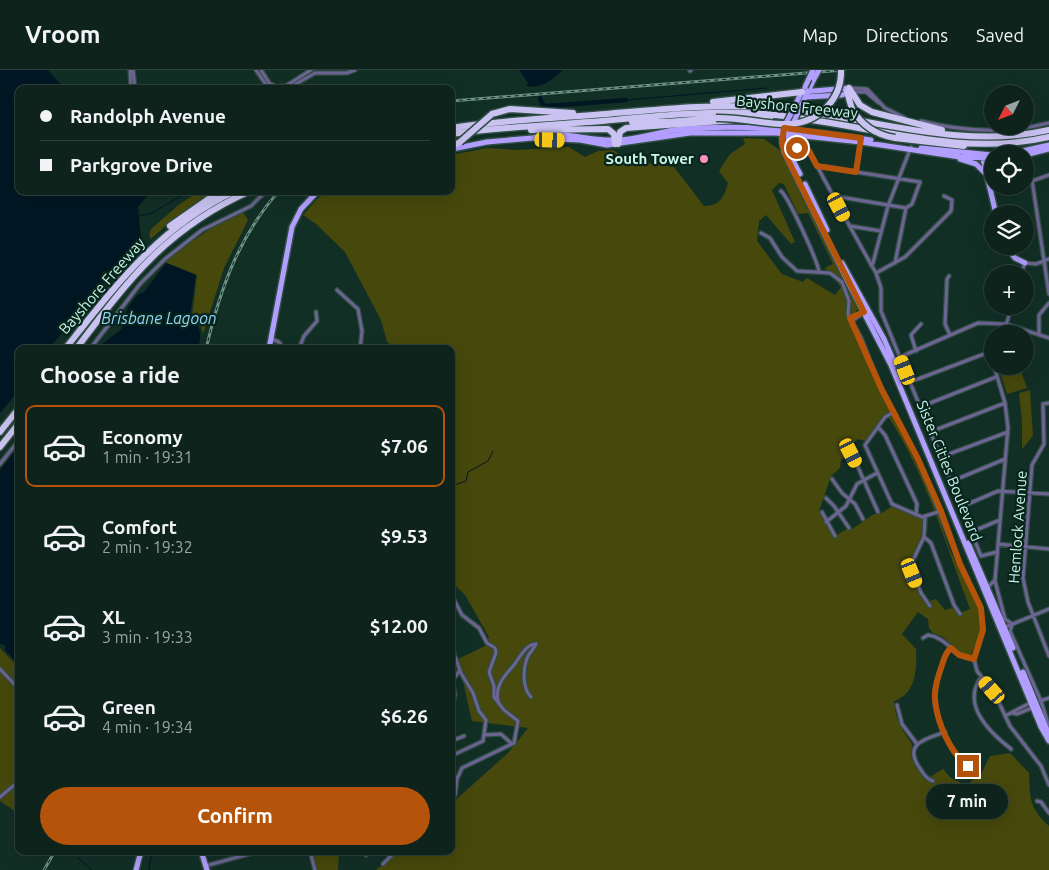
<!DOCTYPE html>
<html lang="en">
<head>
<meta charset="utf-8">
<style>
  body { margin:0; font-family:Ubuntu,sans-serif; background:#172b25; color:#f1f3f6; height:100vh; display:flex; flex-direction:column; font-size:19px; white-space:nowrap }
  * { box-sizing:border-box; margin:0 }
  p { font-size:16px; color:#9ba4a3 }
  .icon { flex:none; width:28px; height:28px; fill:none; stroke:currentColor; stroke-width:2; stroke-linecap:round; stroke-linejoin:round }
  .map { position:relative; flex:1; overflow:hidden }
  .drawer { position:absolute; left:15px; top:275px; width:440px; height:510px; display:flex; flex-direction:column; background:#0e231c; border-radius:10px; box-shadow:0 5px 20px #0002,0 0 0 1px #2e403b }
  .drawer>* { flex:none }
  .hud { position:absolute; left:15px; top:15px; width:440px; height:110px; border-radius:10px; box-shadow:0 5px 20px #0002,0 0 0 1px #2e403b; display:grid; align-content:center; height:110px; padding:0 25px; background:#0e231c }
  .needle { width:32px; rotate:228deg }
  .controls { position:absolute; left:984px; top:15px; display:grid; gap:10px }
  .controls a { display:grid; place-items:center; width:50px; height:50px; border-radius:50%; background:#0e231c; box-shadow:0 5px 20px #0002,0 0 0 1px #2e403b; font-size:25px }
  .end { position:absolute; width:22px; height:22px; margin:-11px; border:6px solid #b45309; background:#fff; box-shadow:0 0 0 2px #fff }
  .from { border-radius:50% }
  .bubble { position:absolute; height:35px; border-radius:18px; background:#0e231c; box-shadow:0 5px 20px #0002,0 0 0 1px #2e403b; font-size:16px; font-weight:700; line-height:35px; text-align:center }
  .car { position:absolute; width:15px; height:30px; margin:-15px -8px; border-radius:6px; box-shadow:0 0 4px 1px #0007; background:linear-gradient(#f5c518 24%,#345 0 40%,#f5c518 0 76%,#345 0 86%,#f5c518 0) }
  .hud b { display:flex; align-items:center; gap:18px; height:48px; font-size:19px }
  .hud b+b { border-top:1px solid #2e403b }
  .hud i { width:12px; height:12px; background:#f1f3f6 }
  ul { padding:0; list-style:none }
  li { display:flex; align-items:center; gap:15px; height:82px; margin:0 10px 8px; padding:0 15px; border:2px solid transparent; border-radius:10px }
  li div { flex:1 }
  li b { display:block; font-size:19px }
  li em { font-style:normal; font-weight:700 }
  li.current { border-color:#b45309 }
  li>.icon { width:45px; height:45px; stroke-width:1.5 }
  h2 { padding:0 25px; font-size:22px; line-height:60px }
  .action { display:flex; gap:10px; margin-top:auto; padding:10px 25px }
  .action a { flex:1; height:58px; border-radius:30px; background:#b45309; color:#fff; font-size:20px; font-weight:700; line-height:58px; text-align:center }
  header { display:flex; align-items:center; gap:30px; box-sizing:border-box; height:70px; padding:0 25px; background:#0e231c; border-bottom:1px solid #2e403b }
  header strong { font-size:24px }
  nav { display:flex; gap:28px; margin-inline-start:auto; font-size:18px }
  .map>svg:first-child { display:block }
</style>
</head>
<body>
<header>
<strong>Vroom</strong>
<nav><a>Map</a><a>Directions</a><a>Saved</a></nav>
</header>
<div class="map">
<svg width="1049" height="800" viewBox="0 0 1049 800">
  <rect width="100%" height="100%" fill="#122f26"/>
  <path fill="#46480c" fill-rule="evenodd" d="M 743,68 L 764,69 L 781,81 L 858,239 L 848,250 L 934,431 L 949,478 L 978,537 L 981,550 L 980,566 L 971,585 L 962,584 L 943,567 L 933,563 L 929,558 L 928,549 L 918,542 L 902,564 L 916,579 C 917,599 916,624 894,631 C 895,649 902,660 912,674 L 911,687 L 925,710 L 943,699 L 951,708 L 967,716 L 977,705 L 981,704 L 990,686 L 1010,683 L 1029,703 C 1030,728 1029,738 1049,756 L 1049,800 L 376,800 L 397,781 L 451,781 L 451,734 L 508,683 L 528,658 L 472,651 L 458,589 L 485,576 L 489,567 L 465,525 L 451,511 L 451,279 L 396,279 L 387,272 L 381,250 L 345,182 L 316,154 L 303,145 L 317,129 L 329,121 L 451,121 L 451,85 L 487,78 L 516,80 L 569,77 L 585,87 L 598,81 L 613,80 L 619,84 L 631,84 L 647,93 L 674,97 L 704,136 C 720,136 724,127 728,113 L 719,101 L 730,84 L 745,74 ZM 779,113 L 784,114 L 798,144 L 808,143 L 833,194 L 825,198 L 841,217 L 835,225 L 807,208 L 803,212 L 782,204 L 757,171 L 759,151 L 766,145 L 791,174 L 795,172 L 772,120 ZM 889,348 C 927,406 945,474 970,539 L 958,544 L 952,538 L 945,540 L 936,529 L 927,532 L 913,498 C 914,485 936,458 924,447 C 918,441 904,437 896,434 L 880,444 L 874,444 L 852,459 L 847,459 L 833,467 L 819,441 L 831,406 L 840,398 L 841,390 C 849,384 849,375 858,369 L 869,372 L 885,350 Z
    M 200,121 L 215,121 L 172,150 L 151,169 L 149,165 L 151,159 L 181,133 Z
    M 243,142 L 248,150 L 224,198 L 203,264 L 200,254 L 192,246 L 197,205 L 165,192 C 190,173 213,154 243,142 Z
    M 998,296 L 1019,296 L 1027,318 L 1007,324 Z
    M 1030,320 L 1033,366 L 1022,379 L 1022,351 L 1019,323 Z
    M 0,578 L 19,598 L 19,744 L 0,731 Z
    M 312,781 L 339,781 L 338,800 L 317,800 Z"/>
  <path fill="#001723" d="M 0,0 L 48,0 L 65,19 L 19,19 L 19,121 L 148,121 L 147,126 L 138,137 L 141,167 L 49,279 L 19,279 L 19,320 L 0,343 Z
    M 519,0 L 563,0 C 551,10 543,19 526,16 L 528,13 Z
    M 166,193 L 196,205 L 190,246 C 201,257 202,263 198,279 L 99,279 L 102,274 L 122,259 L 128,237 L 137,225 L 144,222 Z
    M 19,376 L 19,595 L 5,580 L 5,575 L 0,574 L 0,400 Z"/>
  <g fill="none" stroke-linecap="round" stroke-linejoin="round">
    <path stroke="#001723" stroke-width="1" d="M 626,30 L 767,18
      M 139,146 L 152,143 L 189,121
      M 451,416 L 466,411 L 468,402 L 488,391 L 493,381
      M 78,788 L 92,800
      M 149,800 L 152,781"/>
    <path stroke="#001723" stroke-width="4.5" d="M 540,28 L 542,34 L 547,36 L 626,30"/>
    <g stroke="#2f4e44" stroke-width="5.5">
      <path id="minor" d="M 130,0 L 131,19
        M 133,0 L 135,19
        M 256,0 L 269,19
        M 261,0 L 273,19
        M 690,1 L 691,0
        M 271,14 L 277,17 L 283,16
        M 850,18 L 867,19 L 885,38 L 905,48
        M 281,19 L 311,0
        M 287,19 L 315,3 L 347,3 L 355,0
        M 852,22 L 866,22 L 879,33
        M 921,51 C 964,62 1006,64 1049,53
        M 809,81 L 800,84 L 797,81 L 800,77 L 808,79 L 809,81 C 831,122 853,163 876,203 L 881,218 L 881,241 L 981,486 L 997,482
        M 1028,83 L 1049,224
        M 818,96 L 920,112 L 912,134 L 906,138 L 895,193
        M 856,102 L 861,72
        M 1032,111 L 1049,105
        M 781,121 C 789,128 818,192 819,202
        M 834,126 L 906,138
        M 850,156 L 881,161
        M 761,163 L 770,168 L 782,187 L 797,201 L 830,203 L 842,212 L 849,231 L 848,244 L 861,268 L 881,318 L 918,389 L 960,494 L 981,538 L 983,560 L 974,589 L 977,601 L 994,622 L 1010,656 L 1041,696 L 1049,715
        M 871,195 L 873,193 L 888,136 L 911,77
        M 876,203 L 905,187 L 951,141 L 952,130 L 944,126
        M 1021,204 L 1025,193 L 1036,194 L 1049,189
        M 949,206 L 947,209 L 945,254 L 950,265
        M 337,220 L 358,239 L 362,261 L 360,279
        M 850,248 L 862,242
        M 852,251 L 863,243
        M 1003,264 L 1012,236
        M 1039,265 L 1039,245 L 1049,233
        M 272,269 L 279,272 L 284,279
        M 90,279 L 140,214 L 165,189 L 202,160 L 251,136 L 266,121
        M 299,279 L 304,266 L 317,251 L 316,242
        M 916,281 L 911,265 L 921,254
        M 900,287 L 978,253 L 1006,254 L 1049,268
        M 910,312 L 992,281
        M 1049,333 L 1043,334 L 1044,374 L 1032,395 L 1023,508 L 1028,532 L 1049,586
        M 920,337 L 996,307
        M 894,342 L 885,347 L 865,375 L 892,434 L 922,447 L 941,441
        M 878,357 L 885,365 L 917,434 L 916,445
        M 930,362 L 1005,333
        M 849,377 L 878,442
        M 941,387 L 1008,362
        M 0,394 L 19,370
        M 832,409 L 842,423 L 855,434 L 863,449
        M 950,412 L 1005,389
        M 826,428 L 834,436 L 849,458
        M 961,437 L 998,421 L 1049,424
        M 822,442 L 835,466
        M 925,447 L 924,467 L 913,490 L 911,498 L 921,523 L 930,536
        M 826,452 L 846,436 L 857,414 L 877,403
        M 971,462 L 1000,450
        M 924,467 L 931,473 L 954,535 L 960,544
        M 998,474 L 1049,479
        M 995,511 L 1005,549 L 1012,554
        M 986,519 L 995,510 L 1008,358 L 1005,333 L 994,296
        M 451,524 L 462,545 L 479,558 L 487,573 L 495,578 L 496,583 L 489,602 L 494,616 L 494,627 L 504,640 L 518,651 L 514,673 L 462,698 L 457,709
        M 1012,555 L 1010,561 L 1041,631 L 1049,657
        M 1003,558 L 1049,539
        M 451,566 L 454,584 L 461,603 L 473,623 L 479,641 L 486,650 L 483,671 L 451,686
        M 923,568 L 928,565 C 947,567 954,588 974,589
        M 951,578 C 946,582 944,589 942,595 C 938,606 935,617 935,629 C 936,648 952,691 973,697
        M 0,599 L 19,619
        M 981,607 C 961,635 989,662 1011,679
        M 451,608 L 455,624 L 451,642
        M 452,611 L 460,600
        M 531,627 C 522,618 523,599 527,588 C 529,583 534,579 536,574
        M 1040,631 L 1049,628
        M 499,634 C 493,618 504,606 514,595 C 520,587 526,574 536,574
        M 897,635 L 902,654 L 917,674
        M 1012,643 L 1017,644 L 1034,637
        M 1005,646 L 1030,633
        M 484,665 L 501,664 L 512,674
        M 451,671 L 464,666
        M 451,691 L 454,685
        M 451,703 L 457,709 L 455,725 L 451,730
        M 933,711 C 926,709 923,703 919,697 C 903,673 926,669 945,662
        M 0,727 L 19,711
        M 1037,731 L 1041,732 L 1049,743
        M 310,781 L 315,800
        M 363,781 L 366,785 L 372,781
        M 383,794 L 396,781
        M 205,796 L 260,781"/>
    </g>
    <g stroke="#2f4e44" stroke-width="8">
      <path id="major" d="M 802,22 L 849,18
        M 805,27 L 842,25 L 849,22
        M 793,40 L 802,21
        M 799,40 L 814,9
        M 786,53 L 782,68 L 784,82 L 849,214 L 891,295 L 1041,657 L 1049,671
        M 793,54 C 783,74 790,85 800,104
        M 532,68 C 559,59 588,71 615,70 C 638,70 659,61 682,59 C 747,54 807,60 871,70
        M 921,78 L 992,85
        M 452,79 L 487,72 L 532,68 L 580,70 L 607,75 L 690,63 L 776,63 L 861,72 L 960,87 L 992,88
        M 1009,84 L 1049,75
        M 982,85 L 996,144
        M 1025,85 L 1049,79
        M 960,89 L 976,94 L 985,103
        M 805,114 L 827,160
        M 1006,176 L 1015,188 L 1025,193
        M 842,193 L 884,269 L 896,296
        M 269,279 L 292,157 L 301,139 L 318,121
        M 968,473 L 1013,578
        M 1023,602 L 1049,665
        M 201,781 L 207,800
        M 136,800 L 141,781"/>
    </g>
    <g stroke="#2f4e44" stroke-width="9">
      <path id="highway" d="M 713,32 L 802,22
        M 852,39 L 847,22 L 849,18 L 860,35 L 872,42 L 942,60
        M 492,44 L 510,39 L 573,43
        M 745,48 L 770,48
        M 632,52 L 668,52 L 716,48
        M 451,58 C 502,50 554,48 606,44 C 662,39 719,33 776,38 C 866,46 958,81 1049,60
        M 531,60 L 608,59 L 614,64 L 615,74
        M 451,64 C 501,57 552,55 602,51 C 656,46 710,40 764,44 C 858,51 955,89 1049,67
        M 895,68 L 964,76
        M 618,74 L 620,62 L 626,58 L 735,50
        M 451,77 L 460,72
        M 170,156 L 220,121
        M 65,279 C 116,215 159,157 235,121
        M 76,279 C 129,209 167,158 250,121
        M 0,362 L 19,338
        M 0,377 L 19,353"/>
    </g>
    <use href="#minor" stroke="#6d6493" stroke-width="3"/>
    <use href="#major" stroke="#b29efe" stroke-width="5"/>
    <use href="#highway" stroke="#cac3f1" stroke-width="6"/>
    <g stroke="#6e9185" stroke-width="3">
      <path id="rail" d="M 451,31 L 844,0
        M 206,279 C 220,220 238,167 279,121
        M 44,800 L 55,781"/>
    </g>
    <use href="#rail" stroke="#07251d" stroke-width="1" stroke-dasharray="4" stroke-linecap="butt"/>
    <g stroke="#2f4e44" stroke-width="8" stroke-linecap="butt">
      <path id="major-bridge" d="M 814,9 L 819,0
        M 805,17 L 813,0
        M 786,53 L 793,40
        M 793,54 L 799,40"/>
    </g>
    <g stroke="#2f4e44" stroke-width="9" stroke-linecap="butt">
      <path id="highway-bridge" d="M 852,39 C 862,56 876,65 895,68
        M 716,48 C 741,47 765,55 790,54 C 819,52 842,29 841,0
        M 460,72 L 492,44"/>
    </g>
    <use href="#major-bridge" stroke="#b29efe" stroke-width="5"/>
    <use href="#highway-bridge" stroke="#cac3f1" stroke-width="6"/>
  </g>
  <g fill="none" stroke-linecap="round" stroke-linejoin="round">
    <path stroke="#b45309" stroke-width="6" d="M 797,78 L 796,81 L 800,84 L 809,81 L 817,96 L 856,102 L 861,68 L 784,58 L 782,73 L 786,86 L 864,242 L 850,248 L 881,318 L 918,389 L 941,441 L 960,494 L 981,538 L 983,560 L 974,589 L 959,585 L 951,578 C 945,583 944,589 942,595 C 938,607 934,618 935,630 C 937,652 950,683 968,696"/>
  </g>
  <circle fill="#fc8fc1" stroke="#07251d" stroke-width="2" cx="704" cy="89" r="5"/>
  <g text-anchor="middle" stroke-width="4.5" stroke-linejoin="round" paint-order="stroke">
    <g font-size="15" fill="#c9f3e4" stroke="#07251d">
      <text transform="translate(797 37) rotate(6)" y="5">Bayshore Freeway</text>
      <text transform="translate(102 216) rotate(-49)" y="5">Bayshore Freeway</text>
      <text transform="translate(949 401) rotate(68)" y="5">Sister Cities Boulevard</text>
      <text transform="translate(1018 457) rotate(-86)" y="5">Hemlock Avenue</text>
    </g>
    <g font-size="15" font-weight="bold" fill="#c9f3e4" stroke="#07251d" text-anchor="end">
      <text x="694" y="94">South Tower</text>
    </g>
    <g font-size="16" font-style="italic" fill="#94d3f4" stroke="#07251d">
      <text x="159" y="254">Brisbane Lagoon</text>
    </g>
  </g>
</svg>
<div class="controls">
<a><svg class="needle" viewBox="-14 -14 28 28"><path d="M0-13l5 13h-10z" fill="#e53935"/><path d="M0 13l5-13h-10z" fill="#9ba4a3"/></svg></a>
<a><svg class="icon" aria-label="locate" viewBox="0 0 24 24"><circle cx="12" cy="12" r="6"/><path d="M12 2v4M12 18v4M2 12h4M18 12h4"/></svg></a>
<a><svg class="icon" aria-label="layers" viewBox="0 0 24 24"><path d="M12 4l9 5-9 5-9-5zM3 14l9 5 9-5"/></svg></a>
<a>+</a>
<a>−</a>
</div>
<i class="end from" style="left:797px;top:78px"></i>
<i class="end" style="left:968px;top:696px"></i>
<div class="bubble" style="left:926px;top:714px;width:82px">7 min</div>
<i class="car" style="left:550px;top:70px;rotate:91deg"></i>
<i class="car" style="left:839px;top:137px;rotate:152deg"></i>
<i class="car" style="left:905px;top:300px;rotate:339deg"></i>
<i class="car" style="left:851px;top:383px;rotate:153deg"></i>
<i class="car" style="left:912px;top:503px;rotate:158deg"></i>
<i class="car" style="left:992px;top:620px;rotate:319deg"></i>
<div class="hud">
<b><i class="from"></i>Randolph Avenue</b>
<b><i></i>Parkgrove Drive</b>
</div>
<section class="drawer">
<h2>Choose a ride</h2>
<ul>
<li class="current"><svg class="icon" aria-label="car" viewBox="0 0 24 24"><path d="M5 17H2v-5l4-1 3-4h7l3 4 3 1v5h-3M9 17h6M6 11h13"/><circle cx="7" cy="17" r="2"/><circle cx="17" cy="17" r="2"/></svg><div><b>Economy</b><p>1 min · 19:31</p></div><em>$7.06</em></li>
<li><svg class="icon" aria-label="car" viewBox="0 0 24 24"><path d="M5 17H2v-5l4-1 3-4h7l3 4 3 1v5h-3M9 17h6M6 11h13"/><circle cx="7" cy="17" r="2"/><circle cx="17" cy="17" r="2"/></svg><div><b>Comfort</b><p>2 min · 19:32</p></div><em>$9.53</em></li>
<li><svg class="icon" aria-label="car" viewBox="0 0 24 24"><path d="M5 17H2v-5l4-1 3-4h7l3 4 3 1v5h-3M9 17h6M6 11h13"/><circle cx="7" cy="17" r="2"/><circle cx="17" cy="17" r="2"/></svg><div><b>XL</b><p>3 min · 19:33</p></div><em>$12.00</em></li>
<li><svg class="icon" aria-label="car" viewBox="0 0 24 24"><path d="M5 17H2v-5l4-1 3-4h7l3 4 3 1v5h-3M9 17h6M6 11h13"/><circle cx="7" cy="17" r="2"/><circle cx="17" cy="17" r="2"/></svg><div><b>Green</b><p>4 min · 19:34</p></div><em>$6.26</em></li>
</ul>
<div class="action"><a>Confirm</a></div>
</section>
</div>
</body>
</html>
